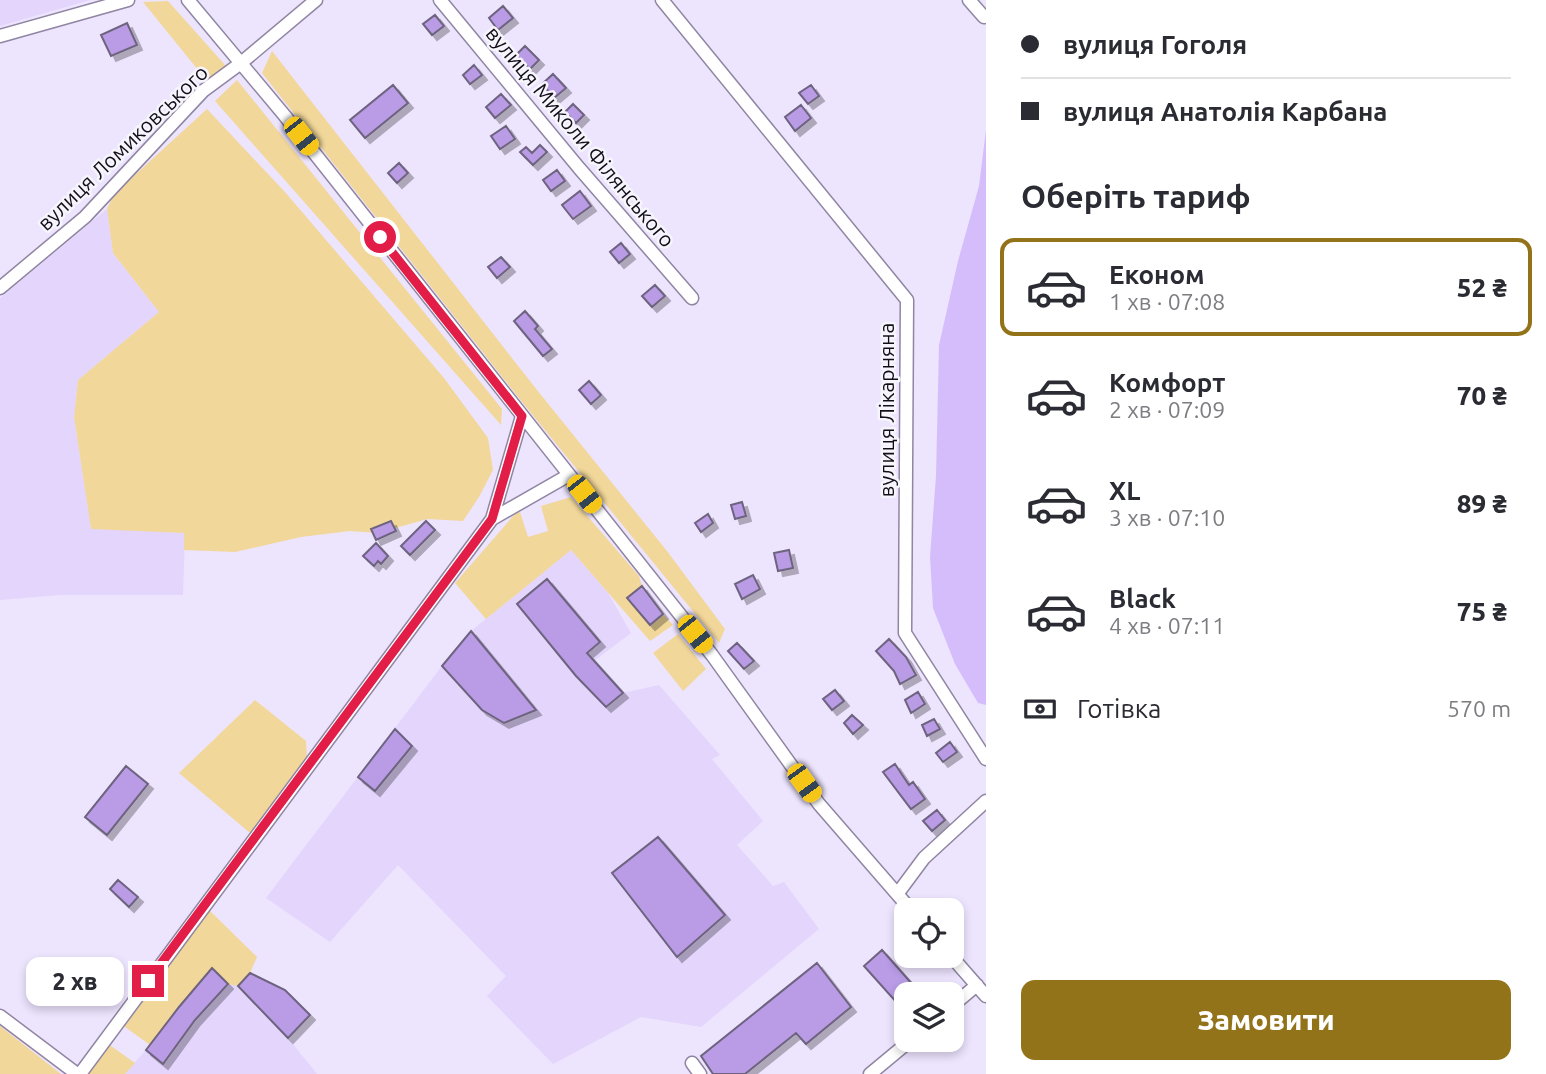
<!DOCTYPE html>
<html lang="uk">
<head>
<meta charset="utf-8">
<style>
  body { margin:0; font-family:Ubuntu,sans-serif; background:#f2f2f3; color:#2b2b33; height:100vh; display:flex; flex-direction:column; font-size:26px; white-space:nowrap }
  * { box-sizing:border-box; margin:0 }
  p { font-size:23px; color:#7c7c81 }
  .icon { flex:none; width:38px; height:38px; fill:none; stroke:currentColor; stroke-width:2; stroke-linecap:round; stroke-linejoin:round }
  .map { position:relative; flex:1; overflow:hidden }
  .panel { display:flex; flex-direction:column; background:#fff; width:560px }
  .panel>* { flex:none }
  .banner { display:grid; align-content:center; height:154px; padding:0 35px; background:#fff }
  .buttons { position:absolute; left:894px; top:898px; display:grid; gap:14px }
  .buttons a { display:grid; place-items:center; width:70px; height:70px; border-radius:14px; background:#fff; box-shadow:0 4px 10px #0003; font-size:35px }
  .end { position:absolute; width:32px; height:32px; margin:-16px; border:9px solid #e11d48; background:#fff; box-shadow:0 0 0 4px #fff }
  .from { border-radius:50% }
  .bubble { position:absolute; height:49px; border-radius:14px; background:#fff; box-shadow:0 4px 10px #0003; font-size:23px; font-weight:800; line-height:49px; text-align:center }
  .car { position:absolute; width:21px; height:42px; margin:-21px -10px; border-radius:9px; box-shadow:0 0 5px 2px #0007; background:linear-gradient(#f5c518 24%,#345 0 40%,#f5c518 0 76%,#345 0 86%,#f5c518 0) }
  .banner b { display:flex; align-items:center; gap:24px; height:66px; font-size:26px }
  .banner b+b { border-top:2px solid #e1e1e2 }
  .banner i { width:18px; height:18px; background:#2b2b33 }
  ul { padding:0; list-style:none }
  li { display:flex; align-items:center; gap:21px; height:98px; margin:0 14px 10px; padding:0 21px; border:4px solid transparent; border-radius:14px }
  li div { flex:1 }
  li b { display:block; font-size:26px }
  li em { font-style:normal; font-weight:800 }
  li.selected { border-color:#93731a }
  li>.icon { width:63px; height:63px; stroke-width:1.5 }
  h2 { padding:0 35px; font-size:32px; line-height:84px }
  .pay { display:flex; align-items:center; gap:18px; height:77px; padding:0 35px; font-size:26px }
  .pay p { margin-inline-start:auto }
  .primary-button { display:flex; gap:14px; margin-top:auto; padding:14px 35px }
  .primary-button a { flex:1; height:80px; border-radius:14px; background:#93731a; color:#fff; font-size:28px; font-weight:800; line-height:80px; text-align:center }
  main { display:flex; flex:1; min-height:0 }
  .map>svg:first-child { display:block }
</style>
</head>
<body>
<main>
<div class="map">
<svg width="986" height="1074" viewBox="0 0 986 1074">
  <defs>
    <filter id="shadow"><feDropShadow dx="5" dy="5" stdDeviation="0" flood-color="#0004"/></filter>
  </defs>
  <rect width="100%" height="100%" fill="#ede4fe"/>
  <path fill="#e3d5fc" d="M 0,0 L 90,0 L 0,26 Z
    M 107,209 L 113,253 L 159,312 L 78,380 L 74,417 L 91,528 L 185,533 L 183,595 L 59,595 L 0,600 L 0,298 Z
    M 571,550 L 608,593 L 631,633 L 594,661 L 623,693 L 659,685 L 720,755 L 712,759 L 763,821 L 737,845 L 773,886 L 784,882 L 819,929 L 701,1027 L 641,1017 L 553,1064 L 487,996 L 506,976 L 398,865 L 330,942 L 266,898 L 442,666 L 482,710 L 504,723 L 535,710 L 471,631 Z
    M 212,968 L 228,984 L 238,986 L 288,1038 L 317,1074 L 124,1074 L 146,1050 L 163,1063 L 195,1020 L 179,1007 Z"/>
  <path fill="#f2d79a" d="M 168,1 L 226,66 L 207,81 L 143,2 Z
    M 272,51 L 537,390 L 667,551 L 725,629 L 719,643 L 522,402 L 262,73 Z
    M 237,80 L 502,409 L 501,425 L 215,101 Z
    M 207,109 L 285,192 L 444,378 L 488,438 L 493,470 L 479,497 L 463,521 L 427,519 L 378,533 L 350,531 L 301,537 L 235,552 L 184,550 L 184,533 L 91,529 L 74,417 L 78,380 L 159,312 L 113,253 L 107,209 L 114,194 Z
    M 571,497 L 639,576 L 642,586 L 628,599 L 650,624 L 663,614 L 673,625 L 650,641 L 571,550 L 486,619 L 455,583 L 515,514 L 520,512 L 528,537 L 548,531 L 541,506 Z
    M 678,634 L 706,669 L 683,691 L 653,653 Z
    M 255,700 L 306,741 L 307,759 L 250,833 L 179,773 Z
    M 205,906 L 257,957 L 250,973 L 238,986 L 228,984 L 212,969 L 150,1045 L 118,1022 Z
    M 0,1026 L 61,1074 L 0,1074 Z
    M 104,1041 L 135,1063 L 125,1074 L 80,1074 Z"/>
  <path fill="#d5bdfb" d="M 986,130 L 986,705 L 978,703 L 955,664 L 933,608 L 930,557 L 936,476 L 939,345 L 958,261 L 979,186 Z"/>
  <path fill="#b99be6" stroke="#6e647f" stroke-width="2" filter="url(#shadow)" d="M 503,6 L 513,18 L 498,30 L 489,18 Z
    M 435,15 L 444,26 L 432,35 L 423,24 Z
    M 127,23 L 137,45 L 111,56 L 101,35 Z
    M 525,46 L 539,60 L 530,69 L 516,55 Z
    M 474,65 L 482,75 L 470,84 L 463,75 Z
    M 553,74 L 566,88 L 554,98 L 542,84 Z
    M 393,85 L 408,103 L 365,138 L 350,120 Z
    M 811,85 L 819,96 L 808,104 L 799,93 Z
    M 501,94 L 511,105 L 495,118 L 486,107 Z
    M 573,104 L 584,115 L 576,123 L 565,112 Z
    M 801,105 L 811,118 L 795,131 L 785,117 Z
    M 506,126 L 515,139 L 500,149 L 491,136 Z
    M 540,145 L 547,152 L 533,165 L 520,152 L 526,147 L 532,153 Z
    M 399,163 L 408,173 L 397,183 L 388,173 Z
    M 557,170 L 565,181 L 551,191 L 543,180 Z
    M 580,191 L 591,206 L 573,219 L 562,205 Z
    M 621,243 L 630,254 L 619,263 L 610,252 Z
    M 501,257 L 510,267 L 497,278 L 488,267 Z
    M 655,285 L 665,296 L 652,307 L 642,296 Z
    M 525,311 L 538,326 L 535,329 L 552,349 L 543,356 L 514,321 Z
    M 589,381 L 601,395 L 591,404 L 579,390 Z
    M 742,502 L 746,516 L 735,519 L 731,505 Z
    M 708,514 L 713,523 L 701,532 L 695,523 Z
    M 391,521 L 396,531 L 376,540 L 371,529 Z
    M 426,521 L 435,530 L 410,555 L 401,546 Z
    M 376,543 L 388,556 L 381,564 L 378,561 L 374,566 L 363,556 Z
    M 789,550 L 793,568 L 778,571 L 774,553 Z
    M 753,575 L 760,589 L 742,599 L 735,584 Z
    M 547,579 L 600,642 L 587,653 L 623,693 L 606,707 L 576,676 L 517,604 Z
    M 642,586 L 663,614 L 650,625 L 627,598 Z
    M 471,631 L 536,710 L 504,723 L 482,710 L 442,666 Z
    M 889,639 L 906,657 L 916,675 L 900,684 L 894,671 L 876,651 Z
    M 737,643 L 754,661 L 744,669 L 728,651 Z
    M 835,690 L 844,701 L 832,710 L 823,699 Z
    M 918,692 L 925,704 L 911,713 L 905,700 Z
    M 852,715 L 863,725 L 853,734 L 844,723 Z
    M 934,719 L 940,729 L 927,736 L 922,725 Z
    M 395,729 L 412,746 L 375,791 L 358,777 Z
    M 950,742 L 957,752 L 943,762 L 936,753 Z
    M 895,764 L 909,785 L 913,782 L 925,799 L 911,809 L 883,772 Z
    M 126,766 L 148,784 L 107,835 L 85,817 Z
    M 937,810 L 945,820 L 932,831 L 923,821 Z
    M 658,837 L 725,915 L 677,957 L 612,873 Z
    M 118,880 L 138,897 L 129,907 L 110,889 Z
    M 882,950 L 921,994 L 906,994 L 906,1013 L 864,966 Z
    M 817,963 L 851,1007 L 806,1044 L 796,1033 L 745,1074 L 713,1074 L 701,1056 Z
    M 212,968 L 228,984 L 195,1020 L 163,1064 L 146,1050 L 179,1007 Z
    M 250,973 L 285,990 L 310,1015 L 288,1038 L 238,986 Z"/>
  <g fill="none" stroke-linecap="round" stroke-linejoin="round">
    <g stroke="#9085a2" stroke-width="15">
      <path id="minor" d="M 188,0 L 285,116 L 712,655 L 819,804 L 911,910
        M 440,0 L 579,168 L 692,298
        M 662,0 L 907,300 L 905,633 L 986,759
        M 969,0 L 984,17
        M 0,36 L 128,0
        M 0,288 L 85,217 L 203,91 L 241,63 L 316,0
        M 492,519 L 569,475
        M 898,893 L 924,858 L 986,801
        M 951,956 L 986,996
        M 952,1006 L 977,985
        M 0,1016 L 77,1074
        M 692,1063 L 700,1074
        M 80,1074 L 492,519 L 522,416
        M 870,1074 L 911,1040"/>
    </g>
    <use href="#minor" stroke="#fff" stroke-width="12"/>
  </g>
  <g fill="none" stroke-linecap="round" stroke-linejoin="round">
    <path stroke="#e11d48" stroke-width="9" d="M 148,981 L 492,519 L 522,416 L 380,237"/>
  </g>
  <g text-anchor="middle" stroke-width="5" stroke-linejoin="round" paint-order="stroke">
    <g font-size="21" fill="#120e19" stroke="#f7f5fc">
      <text transform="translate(580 137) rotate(50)" y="7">вулиця Миколи Філянського</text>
      <text transform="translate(123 148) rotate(-44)" y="7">вулиця Ломиковського</text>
      <text transform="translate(887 410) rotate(-90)" y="7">вулиця Лікарняна</text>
    </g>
  </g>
</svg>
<div class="buttons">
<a><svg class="icon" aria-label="locate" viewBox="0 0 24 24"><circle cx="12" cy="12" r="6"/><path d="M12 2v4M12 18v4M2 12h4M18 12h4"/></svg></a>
<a><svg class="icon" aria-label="layers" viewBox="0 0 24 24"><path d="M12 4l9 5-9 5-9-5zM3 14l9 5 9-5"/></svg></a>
</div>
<i class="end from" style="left:380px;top:237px"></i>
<i class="end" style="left:148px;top:981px"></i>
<div class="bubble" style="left:26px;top:957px;width:98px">2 хв</div>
<i class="car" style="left:301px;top:136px;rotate:142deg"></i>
<i class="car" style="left:584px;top:494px;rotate:142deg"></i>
<i class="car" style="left:695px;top:634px;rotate:141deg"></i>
<i class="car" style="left:804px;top:783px;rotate:144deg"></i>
</div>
<section class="panel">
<div class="banner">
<b><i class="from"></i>вулиця Гоголя</b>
<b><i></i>вулиця Анатолія Карбана</b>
</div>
<h2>Оберіть тариф</h2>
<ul>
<li class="selected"><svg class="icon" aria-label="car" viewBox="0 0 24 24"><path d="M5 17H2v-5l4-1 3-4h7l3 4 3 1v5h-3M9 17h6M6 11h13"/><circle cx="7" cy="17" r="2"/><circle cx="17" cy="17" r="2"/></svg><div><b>Економ</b><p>1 хв · 07:08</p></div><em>52 ₴</em></li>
<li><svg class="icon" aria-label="car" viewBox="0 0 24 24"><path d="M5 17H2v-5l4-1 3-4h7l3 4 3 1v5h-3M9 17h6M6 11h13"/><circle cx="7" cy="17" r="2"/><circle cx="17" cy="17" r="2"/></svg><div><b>Комфорт</b><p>2 хв · 07:09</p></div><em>70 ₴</em></li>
<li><svg class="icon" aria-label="car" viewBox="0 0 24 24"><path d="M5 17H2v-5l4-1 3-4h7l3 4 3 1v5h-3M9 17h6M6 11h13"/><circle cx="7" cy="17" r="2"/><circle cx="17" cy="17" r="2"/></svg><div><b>XL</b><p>3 хв · 07:10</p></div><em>89 ₴</em></li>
<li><svg class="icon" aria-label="car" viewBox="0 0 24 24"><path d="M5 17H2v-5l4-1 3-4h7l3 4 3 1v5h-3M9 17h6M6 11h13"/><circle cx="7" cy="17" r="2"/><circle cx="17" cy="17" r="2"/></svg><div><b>Black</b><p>4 хв · 07:11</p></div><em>75 ₴</em></li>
</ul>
<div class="pay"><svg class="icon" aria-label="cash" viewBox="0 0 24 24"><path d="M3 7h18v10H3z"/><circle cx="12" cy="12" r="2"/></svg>Готівка<p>570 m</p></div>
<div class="primary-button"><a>Замовити</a></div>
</section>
</main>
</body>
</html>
